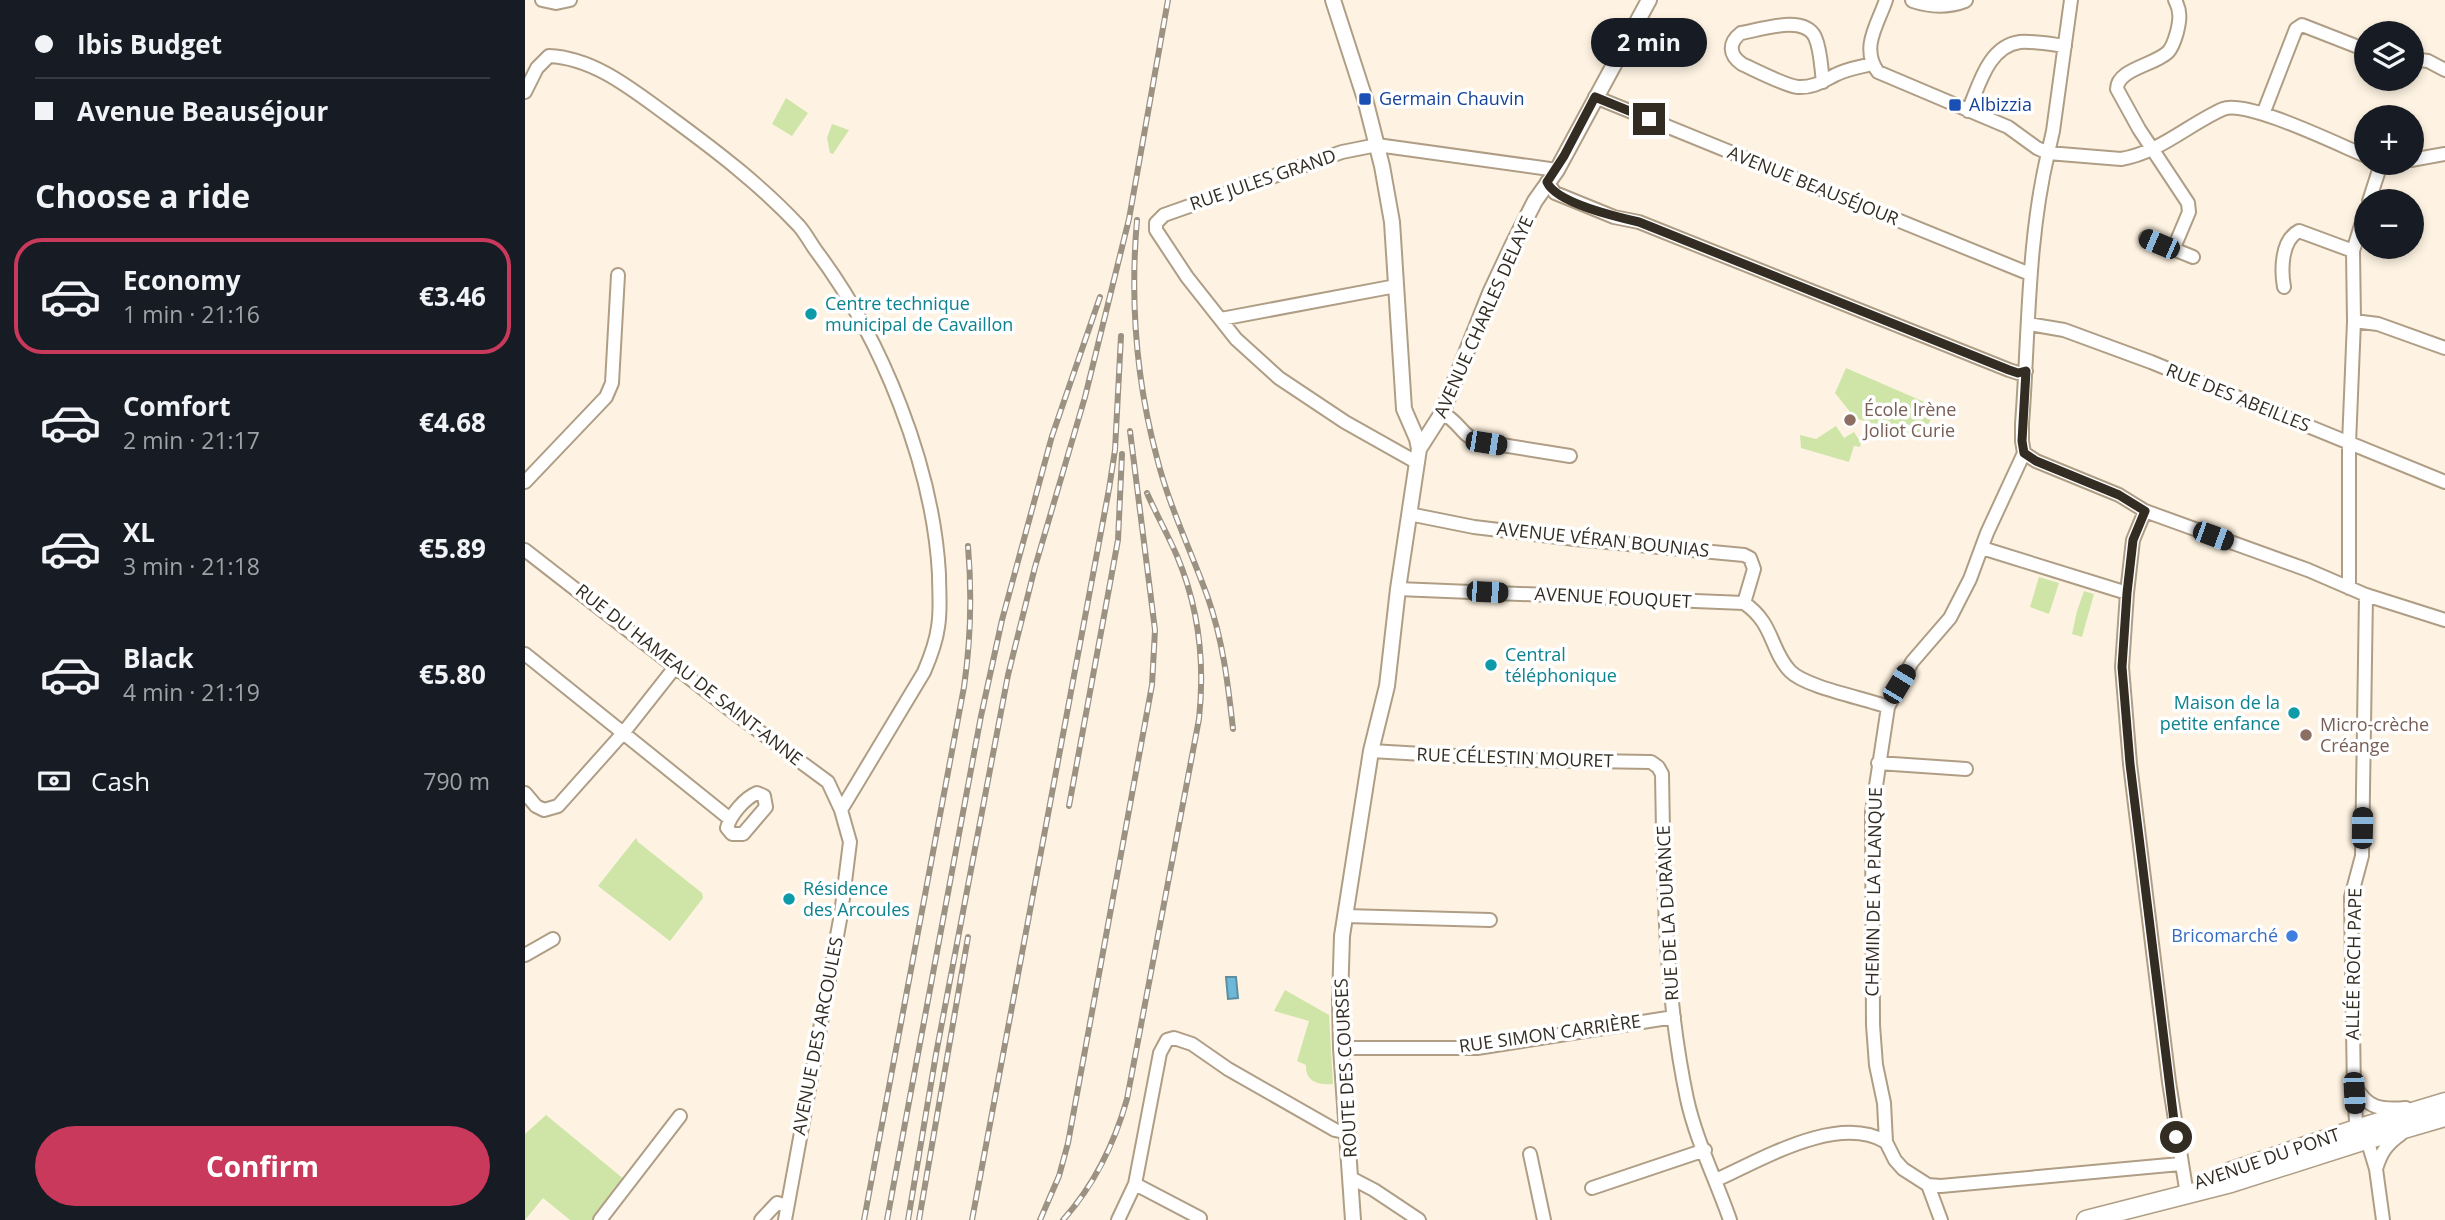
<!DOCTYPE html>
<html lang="en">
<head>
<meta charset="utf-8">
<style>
  body { margin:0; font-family:"Open Sans",sans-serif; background:#20242c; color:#f1f3f6; height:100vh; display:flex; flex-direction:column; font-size:26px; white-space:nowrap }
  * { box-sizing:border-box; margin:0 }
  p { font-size:23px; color:#9ea1a6 }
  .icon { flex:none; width:38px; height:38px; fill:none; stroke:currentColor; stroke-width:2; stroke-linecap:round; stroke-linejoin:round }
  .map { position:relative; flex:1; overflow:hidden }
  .details { display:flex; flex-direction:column; background:#171b24; width:525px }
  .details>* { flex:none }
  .guide { display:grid; align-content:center; height:154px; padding:0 35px; background:#171b24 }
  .buttons { position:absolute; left:1829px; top:21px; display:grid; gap:14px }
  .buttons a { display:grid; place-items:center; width:70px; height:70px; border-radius:50%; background:#171b24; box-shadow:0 4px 10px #0003; font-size:35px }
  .end { position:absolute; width:32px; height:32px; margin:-16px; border:9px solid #332c22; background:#fff; box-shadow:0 0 0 4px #fff }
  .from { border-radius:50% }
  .bubble { position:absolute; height:49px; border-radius:24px; background:#171b24; box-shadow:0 4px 10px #0003; font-size:23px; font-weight:700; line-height:49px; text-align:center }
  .car { position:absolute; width:21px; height:42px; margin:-21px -10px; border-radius:9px; box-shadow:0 0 5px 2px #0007; background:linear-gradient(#222 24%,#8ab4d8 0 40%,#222 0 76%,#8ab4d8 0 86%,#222 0) }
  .guide b { display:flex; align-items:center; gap:24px; height:66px; font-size:26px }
  .guide b+b { border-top:2px solid #363941 }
  .guide i { width:18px; height:18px; background:#f1f3f6 }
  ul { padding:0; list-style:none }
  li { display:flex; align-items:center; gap:21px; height:116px; margin:0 14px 10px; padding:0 21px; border:4px solid transparent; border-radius:28px }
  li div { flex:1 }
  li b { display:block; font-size:26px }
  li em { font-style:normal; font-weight:700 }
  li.active { border-color:#c9395b }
  li>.icon { width:63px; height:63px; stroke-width:1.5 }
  h2 { padding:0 35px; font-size:32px; line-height:84px }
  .pay { display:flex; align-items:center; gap:18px; height:77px; padding:0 35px; font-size:26px }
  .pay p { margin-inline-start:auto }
  .primary-button { display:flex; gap:14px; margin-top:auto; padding:14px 35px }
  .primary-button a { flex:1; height:80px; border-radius:42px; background:#c9395b; color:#fff; font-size:28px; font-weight:700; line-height:80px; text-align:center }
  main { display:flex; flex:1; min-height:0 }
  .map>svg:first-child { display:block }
</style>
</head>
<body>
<main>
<section class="details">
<div class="guide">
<b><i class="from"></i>Ibis Budget</b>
<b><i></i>Avenue Beauséjour</b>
</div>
<h2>Choose a ride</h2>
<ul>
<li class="active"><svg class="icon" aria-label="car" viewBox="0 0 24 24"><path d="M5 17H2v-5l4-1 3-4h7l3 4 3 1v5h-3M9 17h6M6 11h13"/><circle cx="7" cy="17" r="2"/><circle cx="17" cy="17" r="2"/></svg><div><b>Economy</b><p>1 min · 21:16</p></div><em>€3.46</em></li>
<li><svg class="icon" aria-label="car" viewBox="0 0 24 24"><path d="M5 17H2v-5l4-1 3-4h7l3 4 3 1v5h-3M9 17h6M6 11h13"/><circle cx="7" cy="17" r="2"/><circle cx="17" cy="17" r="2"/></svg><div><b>Comfort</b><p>2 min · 21:17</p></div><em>€4.68</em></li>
<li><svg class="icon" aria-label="car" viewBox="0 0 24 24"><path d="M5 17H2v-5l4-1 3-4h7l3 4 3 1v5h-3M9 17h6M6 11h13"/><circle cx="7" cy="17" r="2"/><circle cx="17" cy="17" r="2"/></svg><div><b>XL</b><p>3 min · 21:18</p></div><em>€5.89</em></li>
<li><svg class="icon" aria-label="car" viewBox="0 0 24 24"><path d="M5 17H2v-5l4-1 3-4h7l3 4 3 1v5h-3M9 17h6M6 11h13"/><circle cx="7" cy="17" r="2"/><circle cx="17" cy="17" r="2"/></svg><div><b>Black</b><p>4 min · 21:19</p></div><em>€5.80</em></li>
</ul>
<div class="pay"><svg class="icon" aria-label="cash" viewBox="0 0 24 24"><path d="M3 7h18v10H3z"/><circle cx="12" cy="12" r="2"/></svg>Cash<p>790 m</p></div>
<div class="primary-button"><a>Confirm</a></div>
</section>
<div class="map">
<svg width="1920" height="1220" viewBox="0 0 1920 1220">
  <rect width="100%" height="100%" fill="#fef3e2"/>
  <path fill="#cee5a7" d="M 261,98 L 283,113 L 267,136 L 247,124 Z
    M 307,124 L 324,130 L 308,154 L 305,153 L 302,138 Z
    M 1321,368 L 1411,407 L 1397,439 L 1330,418 L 1310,393 Z
    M 1311,426 L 1319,438 L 1329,432 L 1336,443 L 1335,447 L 1329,446 L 1324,462 L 1276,448 L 1275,435 L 1291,439 Z
    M 1514,577 L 1534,583 L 1524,614 L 1505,607 Z
    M 1559,591 L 1569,594 L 1557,637 L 1547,634 L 1552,611 Z
    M 111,838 L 113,842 L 177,893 L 178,898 L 145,941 L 73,886 Z
    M 760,990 L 804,1015 L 808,1084 C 794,1085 780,1082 781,1065 L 772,1061 L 784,1021 L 749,1011 Z
    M 21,1115 L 100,1180 L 68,1220 L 45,1220 L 18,1198 L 0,1220 L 0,1134 Z"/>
  <path fill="#6db8d9" stroke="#5c8ea2" stroke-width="2" d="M 701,977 L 711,977 L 713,998 L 703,999 Z"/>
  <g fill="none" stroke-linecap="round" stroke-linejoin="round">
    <g stroke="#af9e85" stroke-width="16">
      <path id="minor" d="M 17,0 L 31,3 L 45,0
        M 1361,0 C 1353,24 1335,48 1353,72 L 1483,127 L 1512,148 L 1523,153 C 1502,242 1504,333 1497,424 L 1497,441 L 1499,453
        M 1546,0 L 1528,131 L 1523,153 L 1596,159 C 1634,153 1664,124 1698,109 C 1721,99 1814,145 1841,156
        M 1886,59 L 1903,61 L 1920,70
        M 1298,82 C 1296,68 1296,50 1290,37 C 1279,14 1235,30 1216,33 C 1203,43 1204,55 1217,64 C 1230,70 1261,86 1273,87 C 1288,88 1298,81 1310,75 C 1321,69 1335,67 1347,64
        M 0,92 L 12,68 L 24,56 C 70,58 109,91 145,117 C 190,150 236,185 274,226 C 281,234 286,244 292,252 C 357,339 408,466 414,574 C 414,592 416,610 413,627 C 411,643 405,658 399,672 L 316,810
        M 1070,97 L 1505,274
        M 1443,111 C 1454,86 1463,46 1495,42 C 1509,41 1525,44 1540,46
        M 1738,114 L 1771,29 L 1777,25 L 1841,50
        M 1886,160 L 1920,154
        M 1022,182 L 1030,193 L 1035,195 L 1089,217 L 1114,222 L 1484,370 L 1493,373 L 1501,371
        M 1844,201 L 1856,164 L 1870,163
        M 1621,238 L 1668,257
        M 1648,250 L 1664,212 L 1663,203 L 1614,129 L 1592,89 C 1592,69 1630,65 1643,52 C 1648,47 1650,39 1652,32 C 1655,20 1656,11 1650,0
        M 1759,287 C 1756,270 1756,240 1774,231 L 1828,251
        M 696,319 L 871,286
        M 1829,321 L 1853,324 L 1920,348
        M 1504,324 L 1539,330 L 1626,362 L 1920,482
        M 917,413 C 935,422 936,435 952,441 L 1045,456
        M 1499,453 L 1511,461 L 1594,495 L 1620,511 L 1783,570 L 1841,595 L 1920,620
        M 891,462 L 820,422 L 754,378 L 711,339 L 662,277 L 631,230 L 631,223 L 639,215 L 817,152 L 852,145 L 1032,170
        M 0,482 L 81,397 L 87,383 L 93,275
        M 1620,511 L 1608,540 L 1602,593 L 1597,667 L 1605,764 L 1644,1082 L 1662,1195
        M 884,514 L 949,527 L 1050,539 L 1219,555 L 1225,558 L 1229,569 L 1219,603
        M 1457,548 L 1602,593
        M 0,550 L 208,712 L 303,782 L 316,810 L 325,842 L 316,914 L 260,1220
        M 1824,588 L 1824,444 L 1829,321 L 1828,251 L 1841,209
        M 873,589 L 1219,603
        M 1841,595 L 1837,856 L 1826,897 L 1829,1093 L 1831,1121 L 1844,1146 L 1851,1169 L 1858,1220
        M 1219,603 C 1249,623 1245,650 1265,671 C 1280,687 1339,698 1363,707
        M 0,654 L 205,819
        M 846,751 L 1002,760 L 1126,762 L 1133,767 L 1137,774 C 1139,885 1139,990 1162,1099 C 1171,1140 1191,1180 1205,1220
        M 1353,763 L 1441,769
        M 0,793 L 11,806 L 19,810 L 33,806 L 99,732 L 151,666
        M 232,793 L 239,796 L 241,807 L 218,834 L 207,834 L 202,828 C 205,815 220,798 232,793 Z
        M 820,916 L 965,920
        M 0,955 L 28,939
        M 816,1048 L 952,1048 L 1149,1017
        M 1830,1085 C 1842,1109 1856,1110 1881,1108
        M 1005,1154 L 1019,1220
        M 1851,1169 C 1856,1152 1862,1144 1876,1134
        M 826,1178 L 849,1190 L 894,1220
        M 1191,1180 C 1236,1160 1313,1113 1361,1142
        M 610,1184 L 675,1218
        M 1403,1185 L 1416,1186 L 1655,1164
        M 1067,1188 L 1180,1150
        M 75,1220 L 155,1116
        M 236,1220 L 252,1203 L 262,1206
        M 593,1220 L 610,1184 L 635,1053 L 642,1040 L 649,1038 L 667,1044 L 703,1069 L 810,1130 L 824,1133
        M 1416,1220 L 1403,1185 L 1378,1169 L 1370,1160 L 1361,1142 L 1359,1103 L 1351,1065 L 1348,1025 L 1347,812 L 1363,707 L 1387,662 L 1425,618 L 1445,579 L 1462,533 L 1499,453"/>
    </g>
    <g stroke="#af9e85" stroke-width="18">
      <path id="tertiary" d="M 808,0 L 840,99 L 857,166 L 867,222 L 879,409 L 892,439 L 894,449 L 873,589 L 862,686 L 846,751 L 817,936 L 815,1000 L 816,1048 L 828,1220
        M 1388,0 C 1406,6 1422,7 1440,0
        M 894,449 L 917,413 L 965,293 L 988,244 L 1010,201 L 1032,170 L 1124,0"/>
    </g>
    <g stroke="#af9e85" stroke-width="21">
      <path id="secondary" d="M 1704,1172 L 1834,1128 L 1920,1102
        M 1561,1220 L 1706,1183 L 1841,1140 L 1920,1117"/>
    </g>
    <use href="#minor" stroke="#fff" stroke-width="12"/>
    <use href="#tertiary" stroke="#fff" stroke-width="14"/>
    <use href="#secondary" stroke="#fff" stroke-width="18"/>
    <g stroke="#9b9284" stroke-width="6">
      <path id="rail" d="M 612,220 C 605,301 611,380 632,458 C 644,506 666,551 683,598 C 698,641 703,684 708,729
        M 544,806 L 593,540 L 597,454
        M 339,1220 L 439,687 C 446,639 447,594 443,546
        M 362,1220 L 456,716 L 477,620 L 527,436 L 575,297
        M 383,1220 L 411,1054 L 483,675 L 510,567 L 560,397 L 604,219 L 643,0
        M 394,1220 L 443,937
        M 447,1220 L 584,489 L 590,450 L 596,336
        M 515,1220 L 534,1176 L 543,1143 L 627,685 L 630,630 L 605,431
        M 538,1220 C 570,1184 589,1145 602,1099 L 674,719 C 680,663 674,608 652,556 C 643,535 631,514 622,493"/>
    </g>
    <use href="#rail" stroke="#fff" stroke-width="3.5" stroke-dasharray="10" stroke-linecap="butt"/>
  </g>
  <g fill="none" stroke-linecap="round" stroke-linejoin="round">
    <path stroke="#332c22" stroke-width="9" d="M 1124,119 L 1070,97 L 1039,156 L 1022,182 C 1031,203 1092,217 1114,222 L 1484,370 L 1493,373 L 1501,371 L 1497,441 L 1499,453 L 1511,461 L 1594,495 L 1620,511 L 1608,540 L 1602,593 L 1597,667 L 1605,764 L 1651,1137"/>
  </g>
  <g fill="#1a4fb4" stroke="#fff" stroke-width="2.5">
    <rect x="833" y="92" width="14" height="14" rx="3.5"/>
    <rect x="1423" y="98" width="14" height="14" rx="3.5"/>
  </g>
  <g fill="#0f9aa8" stroke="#fff" stroke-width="2.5">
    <circle cx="286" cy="314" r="7"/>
    <circle cx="966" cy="665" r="7"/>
    <circle cx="1769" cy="713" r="7"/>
    <circle cx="264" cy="899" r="7"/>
  </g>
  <g fill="#8d6e63" stroke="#fff" stroke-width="2.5">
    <circle cx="1325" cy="420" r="7"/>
    <circle cx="1781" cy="735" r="7"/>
  </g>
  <circle fill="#3f7fe0" stroke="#fff" stroke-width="2.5" cx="1767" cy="936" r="7"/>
  <g text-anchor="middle" stroke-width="7" stroke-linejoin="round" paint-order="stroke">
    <g font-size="18" fill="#164399" stroke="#fff" text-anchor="start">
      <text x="854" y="105">Germain Chauvin</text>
      <text x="1444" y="111">Albizzia</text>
    </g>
    <g font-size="18" fill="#332c22" stroke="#fff">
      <text transform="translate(738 180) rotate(-19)" y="6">RUE JULES GRAND</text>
      <text transform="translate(1288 186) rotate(22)" y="6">AVENUE BEAUSÉJOUR</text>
      <text transform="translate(959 317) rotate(-66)" y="6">AVENUE CHARLES DELAYE</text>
      <text transform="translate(1713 398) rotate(22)" y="6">RUE DES ABEILLES</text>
      <text transform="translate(1078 540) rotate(6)" y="6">AVENUE VÉRAN BOUNIAS</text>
      <text transform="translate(1088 598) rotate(3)" y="6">AVENUE FOUQUET</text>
      <text transform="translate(164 675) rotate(38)" y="6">RUE DU HAMEAU DE SAINT-ANNE</text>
      <text transform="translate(990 758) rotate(2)" y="6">RUE CÉLESTIN MOURET</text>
      <text transform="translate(1349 892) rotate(-89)" y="6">CHEMIN DE LA PLANQUE</text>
      <text transform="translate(1143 913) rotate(-93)" y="6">RUE DE LA DURANCE</text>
      <text transform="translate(1829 964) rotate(-89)" y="6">ALLÉE ROCH PAPE</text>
      <text transform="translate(1025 1034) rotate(-8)" y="6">RUE SIMON CARRIÈRE</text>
      <text transform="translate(293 1036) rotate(-79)" y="6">AVENUE DES ARCOULES</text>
      <text transform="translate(821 1068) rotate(-93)" y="6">ROUTE DES COURSES</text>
      <text transform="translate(1742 1159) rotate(-19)" y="6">AVENUE DU PONT</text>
    </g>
    <g font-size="18" fill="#0d838f" stroke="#fff" text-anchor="start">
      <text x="300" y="310">Centre technique<tspan x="300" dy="21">municipal de Cavaillon</tspan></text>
      <text x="980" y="661">Central<tspan x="980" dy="21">téléphonique</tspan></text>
      <text x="1755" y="709" text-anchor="end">Maison de la<tspan x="1755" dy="21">petite enfance</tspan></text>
      <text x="278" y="895">Résidence<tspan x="278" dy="21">des Arcoules</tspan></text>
    </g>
    <g font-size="18" fill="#785e54" stroke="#fff" text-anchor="start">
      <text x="1339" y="416">École Irène<tspan x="1339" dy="21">Joliot Curie</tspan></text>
      <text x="1795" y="731">Micro-crèche<tspan x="1795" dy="21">Créange</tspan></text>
    </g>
    <g font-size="18" fill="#366cbe" stroke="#fff" text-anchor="end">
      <text x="1753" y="942">Bricomarché</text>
    </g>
  </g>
</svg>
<div class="buttons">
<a><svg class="icon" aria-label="layers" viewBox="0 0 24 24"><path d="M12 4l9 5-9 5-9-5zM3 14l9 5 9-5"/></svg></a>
<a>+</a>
<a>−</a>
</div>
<i class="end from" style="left:1651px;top:1137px"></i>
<i class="end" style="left:1124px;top:119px"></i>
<div class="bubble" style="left:1066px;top:18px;width:116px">2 min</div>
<i class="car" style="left:1634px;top:244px;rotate:293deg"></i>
<i class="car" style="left:961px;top:443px;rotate:99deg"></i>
<i class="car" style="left:1688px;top:536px;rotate:110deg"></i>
<i class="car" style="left:962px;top:592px;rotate:93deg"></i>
<i class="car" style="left:1374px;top:684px;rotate:31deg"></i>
<i class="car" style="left:1837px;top:828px;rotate:1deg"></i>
<i class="car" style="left:1829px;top:1093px;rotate:177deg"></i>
</div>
</main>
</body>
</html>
